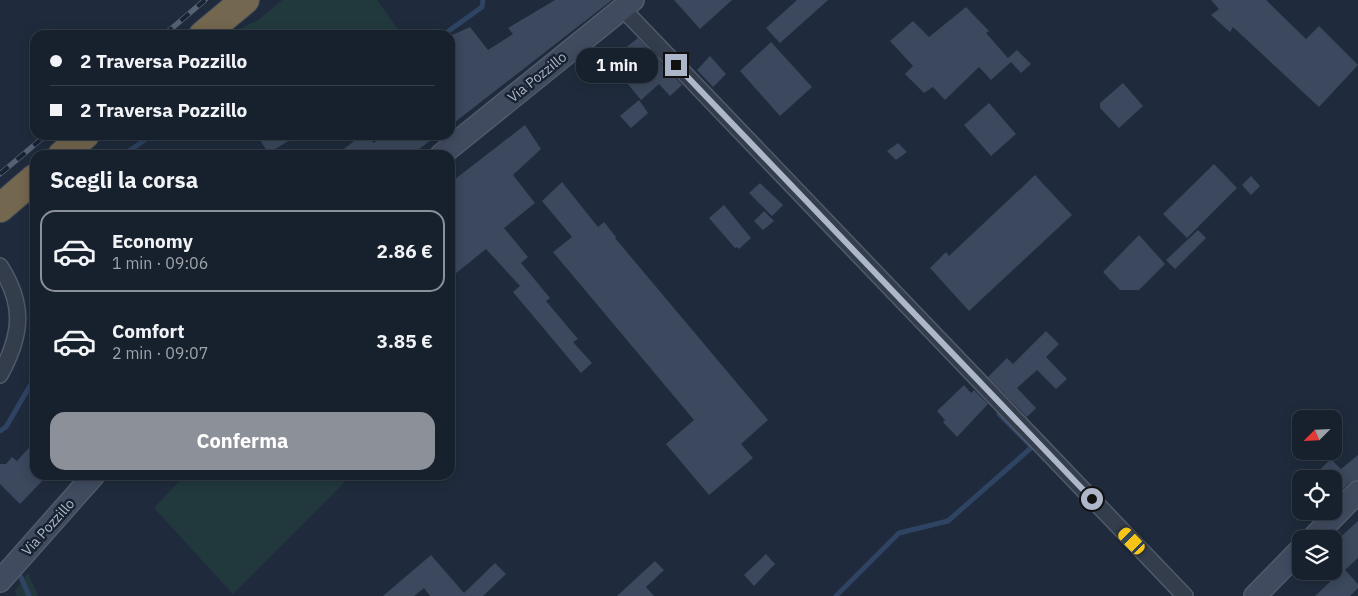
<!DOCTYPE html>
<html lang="it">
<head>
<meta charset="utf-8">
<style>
  body { margin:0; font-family:"IBM Plex Sans",sans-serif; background:#202835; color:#f1f3f6; height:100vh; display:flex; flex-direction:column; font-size:19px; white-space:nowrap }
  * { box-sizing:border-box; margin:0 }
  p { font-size:16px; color:#9ea3aa }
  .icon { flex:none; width:28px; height:28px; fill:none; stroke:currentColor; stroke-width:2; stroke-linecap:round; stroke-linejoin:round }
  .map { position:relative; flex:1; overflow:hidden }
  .details { position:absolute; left:30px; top:150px; width:425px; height:330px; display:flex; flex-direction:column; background:#17202d; border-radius:15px; box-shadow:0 2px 12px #0003,0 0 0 1px #363e49 }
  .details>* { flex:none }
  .guide { position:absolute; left:30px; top:30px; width:425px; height:110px; border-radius:15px; box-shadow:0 2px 12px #0003,0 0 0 1px #363e49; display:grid; align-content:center; height:110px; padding:0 20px; background:#17202d }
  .needle { width:32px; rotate:246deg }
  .controls { position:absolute; left:1292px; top:410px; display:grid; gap:10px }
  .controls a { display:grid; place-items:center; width:50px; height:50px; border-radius:10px; background:#17202d; box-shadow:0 2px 12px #0003,0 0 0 1px #363e49; font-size:25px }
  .end { position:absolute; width:22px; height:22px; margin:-11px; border:6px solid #aeb7c9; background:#111; box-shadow:0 0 0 2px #111 }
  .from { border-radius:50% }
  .bubble { position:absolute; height:35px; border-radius:15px; background:#17202d; box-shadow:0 2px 12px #0003,0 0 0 1px #363e49; font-size:16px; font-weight:700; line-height:35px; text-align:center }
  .car { position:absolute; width:15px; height:30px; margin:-15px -8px; border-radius:6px; box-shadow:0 0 4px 1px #0007; background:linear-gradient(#f5c518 24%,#345 0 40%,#f5c518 0 76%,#345 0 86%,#f5c518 0) }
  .guide b { display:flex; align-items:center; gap:18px; height:48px; font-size:19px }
  .guide b+b { border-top:1px solid #363e49 }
  .guide i { width:12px; height:12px; background:#f1f3f6 }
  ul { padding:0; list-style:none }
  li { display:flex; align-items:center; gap:15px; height:82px; margin:0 10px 8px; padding:0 10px; border:2px solid transparent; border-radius:15px }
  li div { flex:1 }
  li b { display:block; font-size:19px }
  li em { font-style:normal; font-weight:700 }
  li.on { border-color:#8c9099 }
  li>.icon { width:45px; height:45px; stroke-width:1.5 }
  h2 { padding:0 20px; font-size:22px; line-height:60px }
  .primary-button { display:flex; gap:10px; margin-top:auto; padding:10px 20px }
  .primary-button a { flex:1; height:58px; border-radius:15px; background:#8c9099; color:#fff; font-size:20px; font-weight:700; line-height:58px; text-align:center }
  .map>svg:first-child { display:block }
</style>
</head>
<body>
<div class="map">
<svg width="1358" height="596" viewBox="0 0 1358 596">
  <rect width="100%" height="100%" fill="#1f2b3c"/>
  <path fill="#21393d" d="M 282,0 L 377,0 L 402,35 L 226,35 L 258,20 Z
    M 185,475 L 352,475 L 233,594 L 154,508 Z
    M 28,573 L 38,596 L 17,596 L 15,591 Z"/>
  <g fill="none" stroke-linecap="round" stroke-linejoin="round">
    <path stroke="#2f4363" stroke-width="5" d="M 443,35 L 482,7 L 483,0
      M 123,155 L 152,135
      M 0,431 L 6,427 L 35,377
      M 21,577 L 29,596
      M 836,596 L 899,533 L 948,521 L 1032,447 L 999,414"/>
  </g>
  <path fill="#3b485d" d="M 555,0 L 612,0 L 450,126 L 450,36 L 470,27 L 488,50 L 513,34 L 508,28 Z
    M 674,0 L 732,0 L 700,29 Z
    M 797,0 L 828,0 L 780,43 L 766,28 Z
    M 1211,0 L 1266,0 L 1306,39 L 1319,26 L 1358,65 L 1319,107 L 1233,27 L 1230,32 L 1211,15 L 1219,9 Z
    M 966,7 L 989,31 L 986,33 L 1008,58 L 1017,50 L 1031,64 L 1021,73 L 1011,62 L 991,80 L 979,67 L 945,100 L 933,87 L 924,93 L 905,74 L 913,66 L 890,41 L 913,21 L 929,37 Z
    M 638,38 L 682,85 L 670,96 L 659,84 L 641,100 L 609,61 Z
    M 771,42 L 812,87 L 780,116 L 740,71 Z
    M 710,56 L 726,74 L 713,87 L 697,70 Z
    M 1123,83 L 1143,106 L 1119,128 L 1100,108 L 1100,103 Z
    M 639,100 L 648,113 L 631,128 L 620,116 Z
    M 989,103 L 1016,134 L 991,156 L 964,125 Z
    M 525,125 L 541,149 L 513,175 L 535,203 L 504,228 L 528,257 L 521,263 L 550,298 L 546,301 L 578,339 L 573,342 L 592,363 L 581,373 L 513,292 L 520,286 L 486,249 L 450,278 L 450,183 Z
    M 257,135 L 299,135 L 268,153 Z
    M 362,135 L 367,135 L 374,143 L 384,135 L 438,135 L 411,155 L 336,155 Z
    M 898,143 L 907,152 L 896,160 L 887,151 Z
    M 1214,164 L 1237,188 L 1187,238 L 1163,214 Z
    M 1035,175 L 1072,215 L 969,311 L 930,268 L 946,252 L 949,256 Z
    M 1251,176 L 1260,186 L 1251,195 L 1242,185 Z
    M 562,182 L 598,227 L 604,222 L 616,237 L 615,238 L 768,420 L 741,444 L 753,458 L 709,495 L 666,444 L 694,420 L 553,252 L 572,237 L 542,201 Z
    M 760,183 L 783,205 L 772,216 L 749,193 Z
    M 724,205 L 751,238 L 739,249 L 737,247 L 735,248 L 709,218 Z
    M 764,211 L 774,221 L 763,230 L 754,221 Z
    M 1198,230 L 1206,238 L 1175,269 L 1166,260 Z
    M 1139,235 L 1165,264 L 1139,290 L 1120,290 L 1103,272 Z
    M 1046,331 L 1059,344 L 1046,357 L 1067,379 L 1056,389 L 1037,370 L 1017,388 L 1036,408 L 1027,417 L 988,377 L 1007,358 L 1013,364 Z
    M 964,385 L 971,393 L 974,390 L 988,404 L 957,437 L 943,422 L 945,420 L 937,411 Z
    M 35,441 L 35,475 L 48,475 L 20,504 L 0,484 L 0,464 L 6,464 L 12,457 L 17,461 Z
    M 1358,455 L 1358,480 L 1349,483 L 1334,499 L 1334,479 L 1310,479 L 1331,459 L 1341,469 Z
    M 1358,521 L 1358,558 L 1345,570 L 1358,584 L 1358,588 L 1350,596 L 1315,596 L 1334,578 L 1334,543 Z
    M 766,554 L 775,564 L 754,586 L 744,575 Z
    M 431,555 L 464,593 L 495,563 L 506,574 L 483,596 L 430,596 L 424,588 L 414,596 L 383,596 Z
    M 655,561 L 664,570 L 646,587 L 654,596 L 617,596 Z"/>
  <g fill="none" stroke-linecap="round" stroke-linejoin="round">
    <g stroke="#515a6a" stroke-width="18">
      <path id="street" d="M 622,8 L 1185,596
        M 0,266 C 25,305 22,335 0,375"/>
    </g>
    <g stroke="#515a6a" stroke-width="24">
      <path id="secondary" d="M 441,155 L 633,0
        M 1312,539 L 1358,492
        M 0,581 L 94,475
        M 1255,596 L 1301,549"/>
    </g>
    <g stroke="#3e4757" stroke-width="30">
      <path id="highway" d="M 203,35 L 245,0
        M 62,155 L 85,135
        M 0,208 L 35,178"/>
    </g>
    <use href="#street" stroke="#333d4c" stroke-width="15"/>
    <use href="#secondary" stroke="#414b60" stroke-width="21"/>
    <use href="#highway" stroke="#73674f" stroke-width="28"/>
    <g stroke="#556174" stroke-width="5.5">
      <path id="rail" d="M 164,35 L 205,0
        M 0,174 L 46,135"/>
    </g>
    <use href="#rail" stroke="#192231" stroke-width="4" stroke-dasharray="11" stroke-linecap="butt"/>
  </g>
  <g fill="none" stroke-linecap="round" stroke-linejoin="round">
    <path stroke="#aeb7c9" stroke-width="6" d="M 676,65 L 1092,499"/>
  </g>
  <g text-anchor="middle" stroke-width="5" stroke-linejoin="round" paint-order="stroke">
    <g font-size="14" fill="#aeb7c9" stroke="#192231">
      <text transform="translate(537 77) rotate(-39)" y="5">Via Pozzillo</text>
      <text transform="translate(48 527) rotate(-48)" y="5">Via Pozzillo</text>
    </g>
  </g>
</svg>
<div class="controls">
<a><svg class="needle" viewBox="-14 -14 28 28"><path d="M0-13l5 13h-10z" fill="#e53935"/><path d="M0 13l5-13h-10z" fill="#9ea3aa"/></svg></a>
<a><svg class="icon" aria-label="locate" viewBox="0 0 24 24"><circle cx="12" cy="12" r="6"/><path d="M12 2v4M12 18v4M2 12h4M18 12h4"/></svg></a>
<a><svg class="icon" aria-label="layers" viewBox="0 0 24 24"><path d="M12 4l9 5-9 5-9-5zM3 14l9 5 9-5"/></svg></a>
</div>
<i class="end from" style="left:1092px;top:499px"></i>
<i class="end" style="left:676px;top:65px"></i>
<div class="bubble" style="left:576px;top:48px;width:82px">1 min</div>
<i class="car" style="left:1132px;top:541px;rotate:316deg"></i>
<div class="guide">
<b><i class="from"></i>2 Traversa Pozzillo</b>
<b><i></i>2 Traversa Pozzillo</b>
</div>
<section class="details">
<h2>Scegli la corsa</h2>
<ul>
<li class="on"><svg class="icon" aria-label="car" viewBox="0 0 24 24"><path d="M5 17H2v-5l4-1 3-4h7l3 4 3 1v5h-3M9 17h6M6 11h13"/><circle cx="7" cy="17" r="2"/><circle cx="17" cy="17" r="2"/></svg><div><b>Economy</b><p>1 min · 09:06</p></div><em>2.86 €</em></li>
<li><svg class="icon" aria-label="car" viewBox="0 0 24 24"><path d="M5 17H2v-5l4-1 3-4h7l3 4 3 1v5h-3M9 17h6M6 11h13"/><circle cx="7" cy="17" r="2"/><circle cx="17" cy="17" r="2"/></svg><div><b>Comfort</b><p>2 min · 09:07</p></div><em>3.85 €</em></li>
</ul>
<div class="primary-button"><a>Conferma</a></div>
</section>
</div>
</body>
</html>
